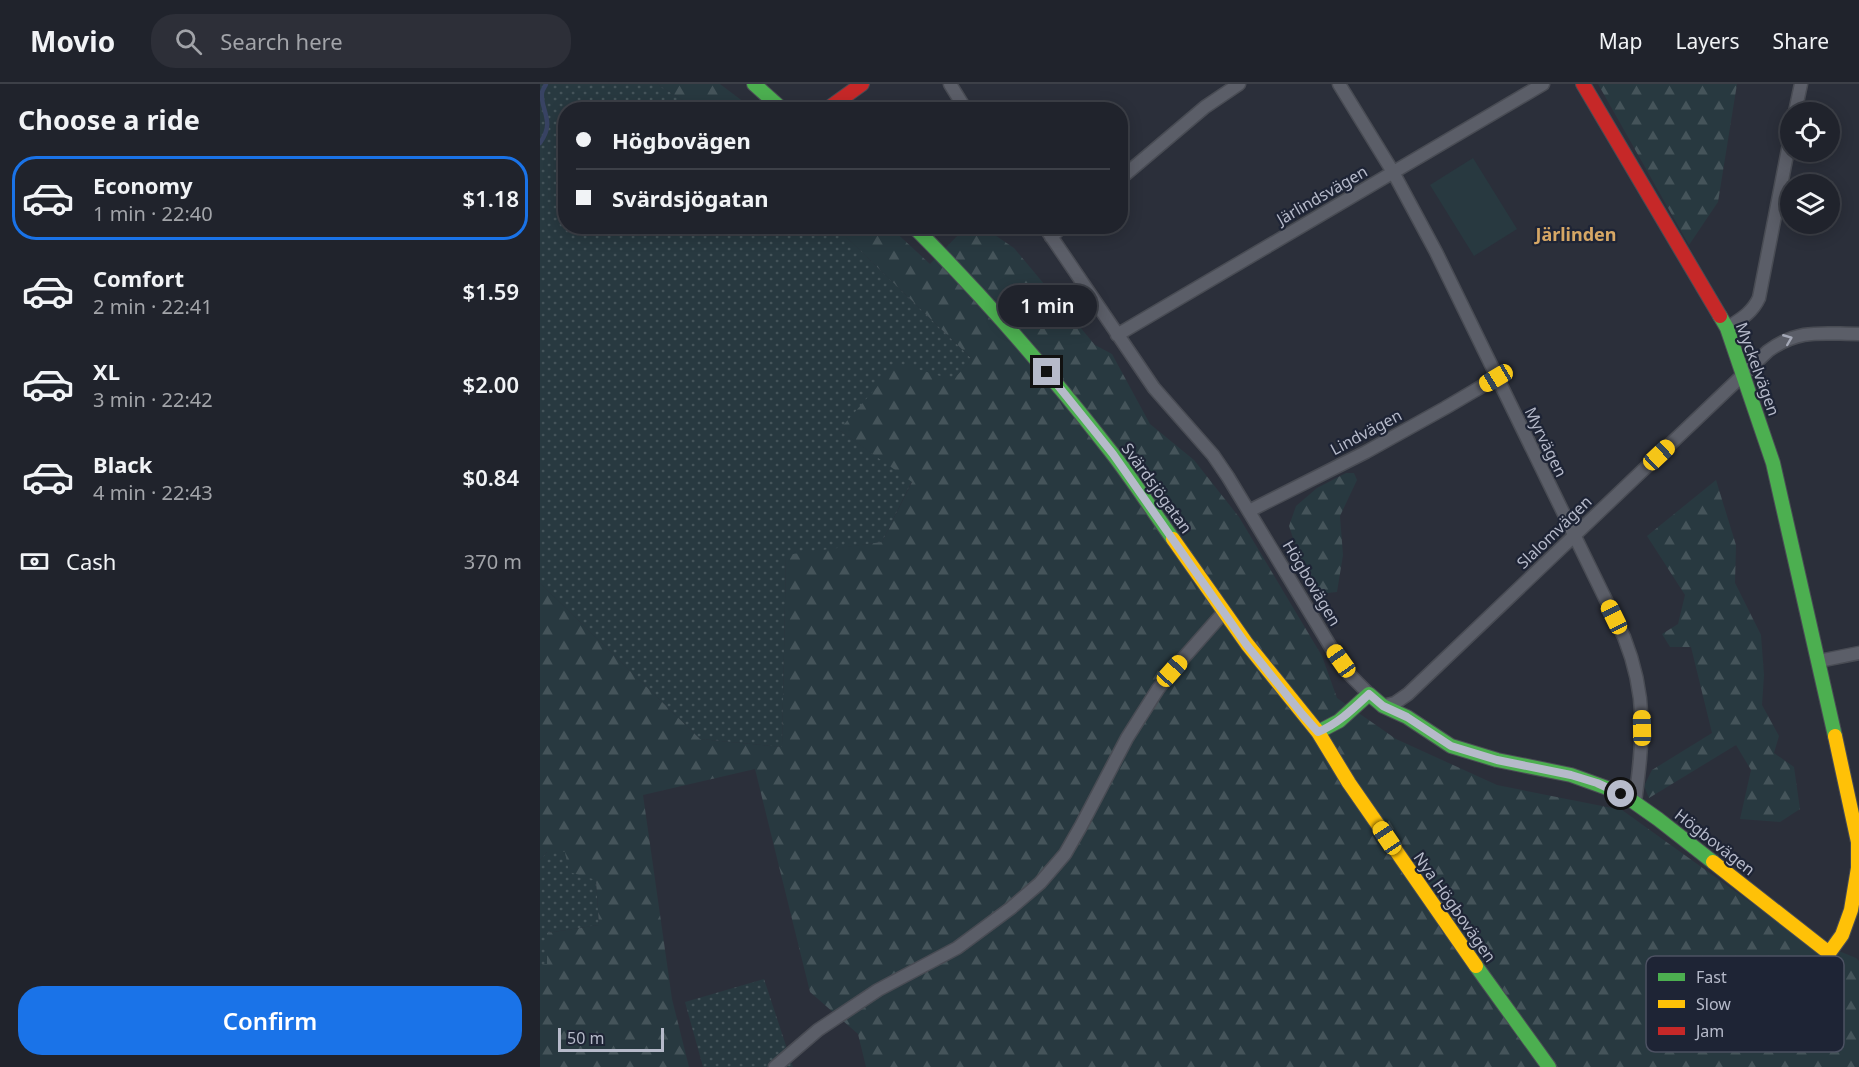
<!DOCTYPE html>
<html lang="en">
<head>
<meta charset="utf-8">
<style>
  body { margin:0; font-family:"Noto Sans",sans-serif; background:#2d2f38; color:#f1f3f6; height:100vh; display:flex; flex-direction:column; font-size:22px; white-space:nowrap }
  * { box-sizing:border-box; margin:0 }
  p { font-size:20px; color:#a2a4a9 }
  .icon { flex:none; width:33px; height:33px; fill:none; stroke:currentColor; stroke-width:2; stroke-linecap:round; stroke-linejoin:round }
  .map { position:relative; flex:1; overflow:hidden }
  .drawer { display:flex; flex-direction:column; background:#20232c; width:540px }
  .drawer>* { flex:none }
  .top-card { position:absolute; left:18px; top:18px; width:570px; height:132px; border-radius:24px; box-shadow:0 3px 15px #0003,0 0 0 2px #3d4048; display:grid; align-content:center; height:132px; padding:0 18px; background:#20232c }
  .controls { position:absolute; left:1240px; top:18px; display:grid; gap:12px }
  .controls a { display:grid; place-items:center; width:60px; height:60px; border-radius:50%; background:#20232c; box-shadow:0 3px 15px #0003,0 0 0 2px #3d4048; font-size:30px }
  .scale { position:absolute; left:18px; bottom:15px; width:106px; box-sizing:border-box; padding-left:6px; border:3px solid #b6baca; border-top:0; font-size:16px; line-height:21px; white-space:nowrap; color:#b6baca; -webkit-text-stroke:4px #1e2435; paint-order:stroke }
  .end { position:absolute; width:27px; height:27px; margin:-14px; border:8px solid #b6baca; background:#111; box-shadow:0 0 0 3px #111 }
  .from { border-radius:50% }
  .bubble { position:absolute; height:42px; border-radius:21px; background:#20232c; box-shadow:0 3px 15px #0003,0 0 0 2px #3d4048; font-size:20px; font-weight:600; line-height:42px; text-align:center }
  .car { position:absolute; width:18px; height:36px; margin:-18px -9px; border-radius:8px; box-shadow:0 0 4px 2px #0007; background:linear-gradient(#f5c518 24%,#345 0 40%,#f5c518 0 76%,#345 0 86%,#f5c518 0) }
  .top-card b { display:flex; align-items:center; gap:21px; height:57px; font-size:22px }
  .top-card b+b { border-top:2px solid #3d4048 }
  .top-card i { width:15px; height:15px; background:#f1f3f6 }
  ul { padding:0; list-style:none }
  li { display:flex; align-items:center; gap:18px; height:84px; margin:0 12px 9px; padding:0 6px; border:3px solid transparent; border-radius:24px }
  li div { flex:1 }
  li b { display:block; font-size:22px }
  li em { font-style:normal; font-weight:600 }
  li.selected { border-color:#1a73e8 }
  li>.icon { width:54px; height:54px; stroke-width:1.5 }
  h2 { padding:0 18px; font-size:27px; line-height:72px }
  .pay { display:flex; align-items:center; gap:15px; height:66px; padding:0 18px; font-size:22px }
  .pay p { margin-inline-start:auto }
  .cta { display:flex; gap:12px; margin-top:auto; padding:12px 18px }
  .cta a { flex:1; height:69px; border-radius:24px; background:#1a73e8; color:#fff; font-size:24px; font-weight:600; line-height:69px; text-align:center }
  header { display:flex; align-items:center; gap:36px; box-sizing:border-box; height:84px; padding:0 30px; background:#20232c; border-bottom:2px solid #3d4048 }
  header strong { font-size:28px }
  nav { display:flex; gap:33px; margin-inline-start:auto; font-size:21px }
  .search { width:420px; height:54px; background:#2d2f38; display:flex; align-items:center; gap:15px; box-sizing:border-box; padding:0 21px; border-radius:24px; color:#a2a4a9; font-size:22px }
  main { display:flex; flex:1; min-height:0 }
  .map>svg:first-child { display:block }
</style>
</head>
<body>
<header>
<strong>Movio</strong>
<div class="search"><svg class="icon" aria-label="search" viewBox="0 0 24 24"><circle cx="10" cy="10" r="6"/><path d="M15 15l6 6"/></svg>Search here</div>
<nav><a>Map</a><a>Layers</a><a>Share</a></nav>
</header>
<main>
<section class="drawer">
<h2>Choose a ride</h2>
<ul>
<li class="selected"><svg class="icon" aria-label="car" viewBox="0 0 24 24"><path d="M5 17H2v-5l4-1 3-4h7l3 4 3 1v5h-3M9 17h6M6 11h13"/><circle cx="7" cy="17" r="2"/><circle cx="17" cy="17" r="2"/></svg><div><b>Economy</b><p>1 min · 22:40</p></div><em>$1.18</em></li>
<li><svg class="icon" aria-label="car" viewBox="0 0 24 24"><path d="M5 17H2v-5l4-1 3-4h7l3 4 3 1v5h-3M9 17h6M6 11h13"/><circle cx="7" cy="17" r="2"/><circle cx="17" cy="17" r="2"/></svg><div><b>Comfort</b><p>2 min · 22:41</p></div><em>$1.59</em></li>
<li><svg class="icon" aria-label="car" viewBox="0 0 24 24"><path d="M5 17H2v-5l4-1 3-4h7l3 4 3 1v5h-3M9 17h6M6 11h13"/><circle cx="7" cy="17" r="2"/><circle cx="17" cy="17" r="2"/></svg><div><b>XL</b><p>3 min · 22:42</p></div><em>$2.00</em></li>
<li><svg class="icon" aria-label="car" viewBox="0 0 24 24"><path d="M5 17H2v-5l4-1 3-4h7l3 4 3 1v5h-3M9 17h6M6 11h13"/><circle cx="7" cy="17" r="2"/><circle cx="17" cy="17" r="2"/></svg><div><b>Black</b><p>4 min · 22:43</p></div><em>$0.84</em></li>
</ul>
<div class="pay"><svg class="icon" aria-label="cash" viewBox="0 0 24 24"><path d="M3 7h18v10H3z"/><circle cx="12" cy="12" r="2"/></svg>Cash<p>370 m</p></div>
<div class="cta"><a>Confirm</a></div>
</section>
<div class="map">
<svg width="1319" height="983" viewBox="0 0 1319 983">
  <defs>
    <pattern id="grass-dots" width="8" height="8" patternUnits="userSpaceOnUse" patternTransform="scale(1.5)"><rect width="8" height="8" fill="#283940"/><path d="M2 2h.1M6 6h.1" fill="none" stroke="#45545a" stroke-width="1.8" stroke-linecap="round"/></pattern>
    <pattern id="forest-firs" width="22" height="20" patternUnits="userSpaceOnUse" patternTransform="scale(1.5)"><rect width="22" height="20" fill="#283940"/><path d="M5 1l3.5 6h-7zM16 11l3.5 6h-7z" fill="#45545a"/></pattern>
  </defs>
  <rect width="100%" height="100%" fill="#2b2f3a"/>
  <path fill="url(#grass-dots)" d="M 0,0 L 117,0 L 157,25 L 26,26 L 26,142 L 296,143 L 432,275 L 414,296 L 299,346 L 372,397 L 342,458 L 246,472 L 242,663 L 160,655 L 0,499 Z
    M 7,768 L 26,768 L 56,796 L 59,841 L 7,849 L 7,880 L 0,880 L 0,776 Z
    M 224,895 L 253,983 L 163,983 L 145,918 Z"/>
  <path fill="url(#forest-firs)" d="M 117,0 L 180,0 L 213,25 L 157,25 Z
    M 1058,0 L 1197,0 L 1178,118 L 1149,161 Z
    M 296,143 L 350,143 L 390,180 L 419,150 L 416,143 L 443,143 L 474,164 L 555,261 L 572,270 L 610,340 L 654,376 L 699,433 L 782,572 L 797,614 L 856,655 L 957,701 L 1082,726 L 1252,848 L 1316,874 L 1319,877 L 1319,983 L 326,983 L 318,950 L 270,908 L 215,685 L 103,711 L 132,915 L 149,983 L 0,983 L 0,880 L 7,880 L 7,849 L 59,841 L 56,796 L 29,788 L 25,768 L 7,768 L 0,776 L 0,499 L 160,655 L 242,663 L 246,471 L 342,458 L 372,398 L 299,346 L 358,279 L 413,296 L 432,275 Z
    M 806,389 L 814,389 L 817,396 L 800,432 L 803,471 L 797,508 L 777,510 L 761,478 L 749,442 L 756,422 L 777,404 Z
    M 1176,396 L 1196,461 L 1195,499 L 1221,551 L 1224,591 L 1222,621 L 1239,652 L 1234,669 L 1254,683 L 1260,725 L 1240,738 L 1200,735 L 1211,686 L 1196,661 L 1109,714 L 1104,702 L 1112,686 L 1172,649 L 1151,563 L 1130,563 L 1122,550 L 1138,540 L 1145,511 L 1107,452 Z"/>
  <path fill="#283940" d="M 933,74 L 977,145 L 934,172 L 890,101 Z"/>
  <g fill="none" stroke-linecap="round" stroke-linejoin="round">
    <path stroke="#384363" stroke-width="4.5" d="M 0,59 C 16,37 0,26 2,9 C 2,6 5,3 6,0"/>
    <g stroke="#494c54" stroke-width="15">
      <path id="street" d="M 410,0 L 426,26
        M 799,0 L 853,88 L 896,168 L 1084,553 C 1108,613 1103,656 1095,718
        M 1255,28 L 1261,0
        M 580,95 L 665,23 L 699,0
        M 504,142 L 614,304 L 673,371 L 688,393 L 792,565 L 809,590 L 829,610
        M 511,153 L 523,142
        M 1187,244 C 1201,235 1212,229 1219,214 L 1251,50
        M 577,251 L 1003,0
        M 709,427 L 826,368 L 905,324 L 956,294
        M 1279,577 L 1319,569
        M 843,622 L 855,619 L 868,610 L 1228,267 C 1260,244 1282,250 1319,250
        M 235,983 L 278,946 L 338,906 L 417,864 L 471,824 L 500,799 L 525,770 L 541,742 L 587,654 L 618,605 L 632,587 L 684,528"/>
    </g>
    <g stroke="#494c54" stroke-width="16">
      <path id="fast" d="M 214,0 L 243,26
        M 373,142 C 444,213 510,289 572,369 C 593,396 612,426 633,455
        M 1180,232 L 1187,244 L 1233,379 L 1295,652
        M 778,648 L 799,637 L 829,610 L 843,622 L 867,633 L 911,662 L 957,676 L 1031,691 L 1081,709 L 1118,735 L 1173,778
        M 936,882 L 1009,983"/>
    </g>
    <g stroke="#494c54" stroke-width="16">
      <path id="slow" d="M 633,455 L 707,560 L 778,648 L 809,699 L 936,882
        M 1173,778 L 1289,869 L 1302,851 L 1311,826 L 1318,784 L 1318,758 L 1295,652"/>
    </g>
    <g stroke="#494c54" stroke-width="16">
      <path id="jam" d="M 1043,0 L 1180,232
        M 286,26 L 322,0"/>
    </g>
    <use href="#street" stroke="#5b5e68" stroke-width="12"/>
    <use href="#fast" stroke="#4caf50" stroke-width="14"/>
    <use href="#slow" stroke="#ffc107" stroke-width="14"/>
    <use href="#jam" stroke="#c62828" stroke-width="14"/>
  </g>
  <defs><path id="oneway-chevron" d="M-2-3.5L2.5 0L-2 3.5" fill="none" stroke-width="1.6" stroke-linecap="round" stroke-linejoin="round" transform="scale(1.5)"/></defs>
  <use stroke="#a4a8b6" href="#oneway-chevron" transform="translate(1248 255) rotate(-22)"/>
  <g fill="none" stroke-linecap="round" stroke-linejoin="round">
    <path stroke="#b6baca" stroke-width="8" d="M 507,288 L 573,370 L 706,560 L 762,630 L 778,648 C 798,640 814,624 829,610 L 843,622 L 867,633 L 911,662 L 957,676 L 1031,691 L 1057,699 L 1081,710"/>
  </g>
  <g text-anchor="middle" stroke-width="4.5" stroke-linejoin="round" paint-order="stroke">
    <g font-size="16" fill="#b6baca" stroke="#1e2435">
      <text transform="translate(782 111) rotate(-30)" y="6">Järlindsvägen</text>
      <text transform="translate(1218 285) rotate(70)" y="6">Myckelvägen</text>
      <text transform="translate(826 348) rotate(-28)" y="6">Lindvägen</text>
      <text transform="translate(1006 358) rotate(64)" y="6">Myrvägen</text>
      <text transform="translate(617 404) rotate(54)" y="6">Svärdsjögatan</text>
      <text transform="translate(1014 448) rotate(-44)" y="6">Slalomvägen</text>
      <text transform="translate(772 499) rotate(59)" y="6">Högbovägen</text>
      <text transform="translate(1175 758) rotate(38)" y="6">Högbovägen</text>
      <text transform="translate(915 823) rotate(55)" y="6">Nya Högbovägen</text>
    </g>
    <g font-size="18" font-weight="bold" fill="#d6a765" stroke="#1e2435">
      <text x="1036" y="157">Järlinden</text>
    </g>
  </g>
  <rect x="1106" y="872" width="198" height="96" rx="9" fill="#1e2435" stroke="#4c5162" stroke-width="1.5"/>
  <rect x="1118" y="889" width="27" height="8" fill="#4caf50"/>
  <rect x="1118" y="916" width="27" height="8" fill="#ffc107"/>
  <rect x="1118" y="943" width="27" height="8" fill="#c62828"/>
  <g font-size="16" fill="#b6baca">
    <text x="1156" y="899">Fast</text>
    <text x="1156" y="926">Slow</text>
    <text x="1156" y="953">Jam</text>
  </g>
</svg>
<div class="controls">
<a><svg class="icon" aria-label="locate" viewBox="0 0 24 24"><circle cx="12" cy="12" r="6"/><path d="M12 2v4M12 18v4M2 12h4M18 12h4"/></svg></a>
<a><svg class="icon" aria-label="layers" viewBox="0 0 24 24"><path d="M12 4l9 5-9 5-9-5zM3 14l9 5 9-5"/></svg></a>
</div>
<div class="scale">50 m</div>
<i class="end from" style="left:1081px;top:710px"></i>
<i class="end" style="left:507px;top:288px"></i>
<div class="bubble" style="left:458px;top:201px;width:99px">1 min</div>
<i class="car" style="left:956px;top:294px;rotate:239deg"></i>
<i class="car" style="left:1119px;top:371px;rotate:47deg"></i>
<i class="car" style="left:1074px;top:533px;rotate:334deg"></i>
<i class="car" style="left:801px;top:577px;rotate:325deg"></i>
<i class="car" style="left:632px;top:587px;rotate:42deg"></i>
<i class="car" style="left:1102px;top:644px;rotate:359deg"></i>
<i class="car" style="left:847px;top:754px;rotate:326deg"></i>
<div class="top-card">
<b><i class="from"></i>Högbovägen</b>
<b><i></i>Svärdsjögatan</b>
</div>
</div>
</main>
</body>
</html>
